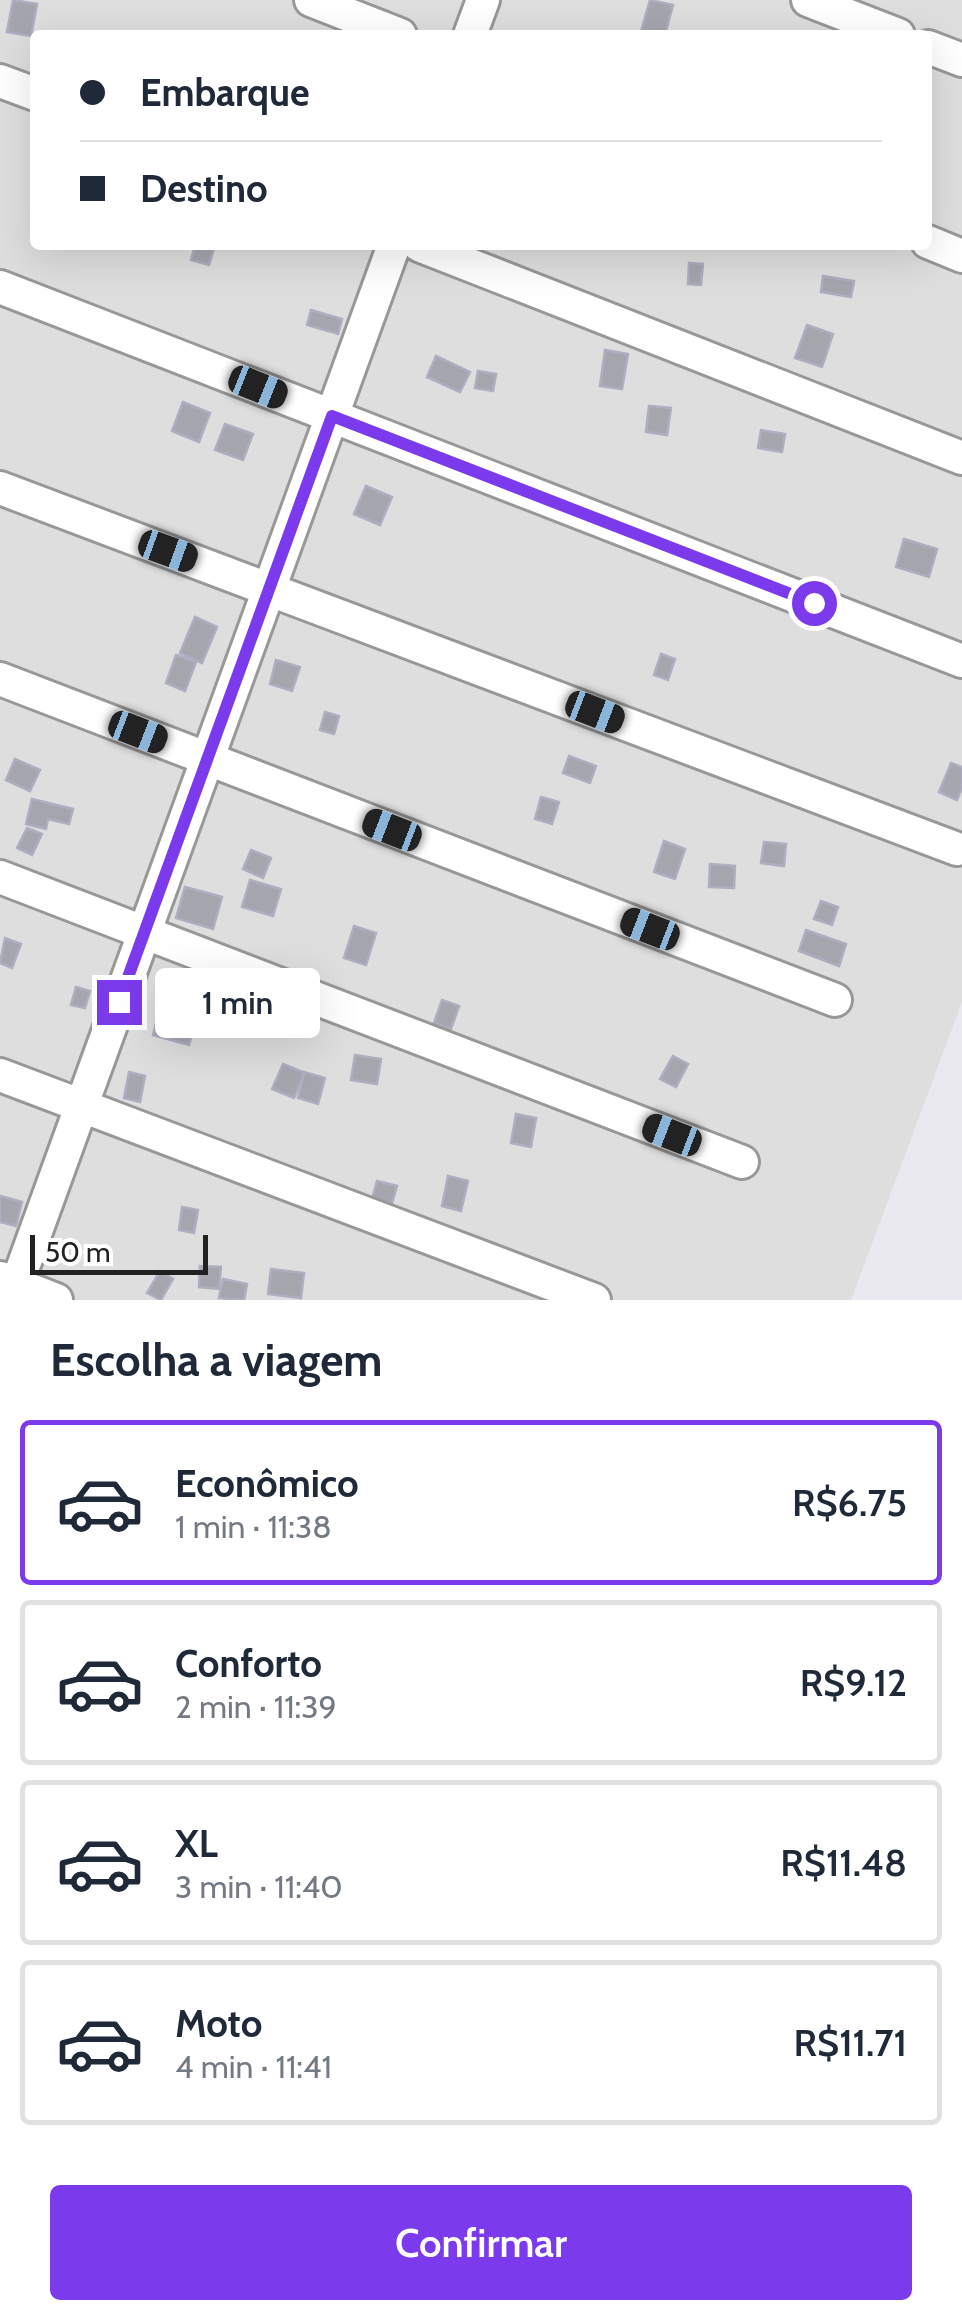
<!DOCTYPE html>
<html lang="pt">
<head>
<meta charset="utf-8">
<style>
  body { margin:0; font-family:Cabin,sans-serif; background:#f6f6f7; color:#1f2937; height:100vh; display:flex; flex-direction:column; font-size:38px; white-space:nowrap }
  * { box-sizing:border-box; margin:0 }
  p { font-size:32px; color:#747a83 }
  .icon { flex:none; width:55px; height:55px; fill:none; stroke:currentColor; stroke-width:2; stroke-linecap:round; stroke-linejoin:round }
  .map { position:relative; height:1300px; overflow:hidden }
  .side { display:flex; flex-direction:column; background:#fff; flex:1 }
  .side>* { flex:none }
  .top-card { position:absolute; left:30px; top:30px; width:902px; height:220px; border-radius:10px; box-shadow:0 10px 40px #0002; display:grid; align-content:center; height:220px; padding:0 50px; background:#fff }
  .scale { position:absolute; left:30px; bottom:25px; width:178px; box-sizing:border-box; padding-left:10px; border:5px solid #212121; border-top:0; font-size:28px; line-height:35px; white-space:nowrap; color:#212121; -webkit-text-stroke:8px #fff; paint-order:stroke }
  .end { position:absolute; width:45px; height:45px; margin:-22px; border:12px solid #7c3aed; background:#fff; box-shadow:0 0 0 5px #fff }
  .from { border-radius:50% }
  .bubble { position:absolute; height:70px; border-radius:10px; background:#fff; box-shadow:0 10px 40px #0002; font-size:32px; font-weight:600; line-height:70px; text-align:center }
  .car { position:absolute; width:30px; height:60px; margin:-30px -15px; border-radius:12px; box-shadow:0 0 8px 2px #0007; background:linear-gradient(#222 24%,#8ab4d8 0 40%,#222 0 76%,#8ab4d8 0 86%,#222 0) }
  .top-card b { display:flex; align-items:center; gap:35px; height:95px; font-size:38px }
  .top-card b+b { border-top:2px solid #e0e1e3 }
  .top-card i { width:25px; height:25px; background:#1f2937 }
  ul { padding:0; list-style:none }
  li { display:flex; align-items:center; gap:30px; height:165px; margin:0 20px 15px; padding:0 30px; border:5px solid #e0e1e3; border-radius:10px }
  li div { flex:1 }
  li b { display:block; font-size:38px }
  li em { font-style:normal; font-weight:600 }
  li.selected { border-color:#7c3aed }
  li>.icon { width:90px; height:90px; stroke-width:1.5 }
  h2 { padding:0 50px; font-size:45px; line-height:120px }
  .cta { display:flex; gap:20px; margin-top:auto; padding:20px 50px }
  .cta a { flex:1; height:115px; border-radius:10px; background:#7c3aed; color:#fff; font-size:40px; font-weight:600; line-height:115px; text-align:center }
  .map>svg:first-child { display:block }
</style>
</head>
<body>
<div class="map">
<svg width="962" height="1300" viewBox="0 0 962 1300">
  <rect width="100%" height="100%" fill="#eae9f0"/>
  <path fill="#dededf" fill-rule="evenodd" d="M 0,0 L 962,0 L 962,1002 L 851,1300 L 0,1300 ZM 35,35 L 928,35 L 928,245 L 35,245 Z"/>
  <path fill="#a5a5ae" stroke="#adaec0" stroke-width="2.5" d="M 13,0 L 37,4 L 31,36 L 7,32 Z
    M 650,0 L 673,5 L 665,35 L 640,35 Z
    M 195,245 L 215,245 L 209,265 L 191,260 Z
    M 689,263 L 703,264 L 701,285 L 688,284 Z
    M 823,276 L 854,281 L 851,297 L 821,292 Z
    M 311,310 L 342,319 L 338,334 L 307,325 Z
    M 807,325 L 833,334 L 822,367 L 795,358 Z
    M 605,350 L 628,354 L 622,389 L 600,386 Z
    M 436,356 L 470,372 L 460,392 L 427,377 Z
    M 478,371 L 496,374 L 493,391 L 475,388 Z
    M 183,402 L 210,413 L 199,442 L 172,431 Z
    M 649,406 L 671,408 L 667,435 L 646,432 Z
    M 225,424 L 253,434 L 243,460 L 215,450 Z
    M 761,430 L 785,434 L 782,452 L 758,448 Z
    M 366,486 L 392,497 L 380,525 L 354,514 Z
    M 904,539 L 937,549 L 929,577 L 896,567 Z
    M 195,617 L 217,627 L 202,663 L 180,653 Z
    M 661,654 L 675,659 L 668,680 L 654,675 Z
    M 176,655 L 196,662 L 185,691 L 166,683 Z
    M 276,660 L 300,667 L 292,691 L 270,684 Z
    M 325,712 L 339,716 L 334,734 L 320,730 Z
    M 569,756 L 596,766 L 590,783 L 563,773 Z
    M 15,759 L 40,770 L 30,791 L 6,780 Z
    M 951,763 L 962,767 L 962,788 L 957,800 L 939,792 Z
    M 541,797 L 559,802 L 552,824 L 535,819 Z
    M 32,799 L 73,809 L 69,824 L 48,819 L 46,829 L 26,824 Z
    M 27,828 L 42,834 L 32,855 L 17,848 Z
    M 664,841 L 685,849 L 675,879 L 654,872 Z
    M 764,842 L 786,844 L 784,866 L 761,863 Z
    M 251,850 L 271,858 L 263,878 L 243,869 Z
    M 710,864 L 735,866 L 734,888 L 709,887 Z
    M 250,880 L 281,889 L 273,916 L 242,907 Z
    M 185,887 L 222,897 L 213,929 L 176,918 Z
    M 821,901 L 838,907 L 832,925 L 814,919 Z
    M 354,926 L 376,933 L 366,965 L 344,958 Z
    M 806,930 L 846,944 L 839,966 L 799,951 Z
    M 5,938 L 21,944 L 12,968 L 0,963 Z
    M 76,987 L 90,991 L 85,1008 L 71,1005 Z
    M 442,1000 L 459,1006 L 451,1029 L 434,1023 Z
    M 159,1011 L 196,1020 L 189,1045 L 153,1035 Z
    M 355,1055 L 381,1059 L 377,1084 L 351,1080 Z
    M 673,1056 L 688,1064 L 676,1087 L 660,1079 Z
    M 283,1064 L 305,1073 L 294,1098 L 272,1089 Z
    M 129,1072 L 145,1076 L 140,1102 L 124,1098 Z
    M 304,1072 L 325,1078 L 318,1104 L 298,1098 Z
    M 516,1114 L 536,1118 L 531,1147 L 511,1143 Z
    M 448,1176 L 468,1181 L 461,1211 L 442,1206 Z
    M 377,1181 L 397,1186 L 392,1203 L 372,1199 Z
    M 0,1196 L 22,1202 L 16,1226 L 0,1222 Z
    M 182,1207 L 198,1210 L 194,1233 L 179,1230 Z
    M 200,1266 L 221,1267 L 219,1289 L 199,1287 Z
    M 271,1269 L 304,1273 L 301,1298 L 268,1294 Z
    M 160,1271 L 173,1279 L 161,1300 L 147,1293 Z
    M 223,1279 L 247,1284 L 244,1300 L 219,1298 Z"/>
  <g fill="none" stroke-linecap="round" stroke-linejoin="round">
    <g stroke="#989898" stroke-width="38">
      <path id="minor" d="M 311,0 L 400,35
        M 808,0 L 898,35
        M 470,35 L 483,0
        M 928,47 L 962,60
        M 0,81 L 35,94
        M 928,242 L 962,256
        M 419,245 L 962,458
        M 0,287 L 962,661
        M 0,488 L 957,849
        M 0,679 L 835,1000
        M 0,877 L 742,1162
        M 0,1075 L 594,1300
        M 0,1278 L 56,1300
        M 11,1300 L 394,245"/>
    </g>
    <use href="#minor" stroke="#fff" stroke-width="32"/>
  </g>
  <g fill="none" stroke-linecap="round" stroke-linejoin="round">
    <path stroke="#7c3aed" stroke-width="12" d="M 119,1002 L 332,416 L 814,603"/>
  </g>
</svg>
<div class="scale">50 m</div>
<i class="end from" style="left:814px;top:603px"></i>
<i class="end" style="left:119px;top:1002px"></i>
<div class="bubble" style="left:155px;top:968px;width:165px">1 min</div>
<i class="car" style="left:258px;top:387px;rotate:112deg"></i>
<i class="car" style="left:168px;top:551px;rotate:110deg"></i>
<i class="car" style="left:595px;top:712px;rotate:111deg"></i>
<i class="car" style="left:138px;top:732px;rotate:111deg"></i>
<i class="car" style="left:392px;top:830px;rotate:291deg"></i>
<i class="car" style="left:650px;top:929px;rotate:291deg"></i>
<i class="car" style="left:672px;top:1135px;rotate:291deg"></i>
<div class="top-card">
<b><i class="from"></i>Embarque</b>
<b><i></i>Destino</b>
</div>
</div>
<section class="side">
<h2>Escolha a viagem</h2>
<ul>
<li class="selected"><svg class="icon" aria-label="car" viewBox="0 0 24 24"><path d="M5 17H2v-5l4-1 3-4h7l3 4 3 1v5h-3M9 17h6M6 11h13"/><circle cx="7" cy="17" r="2"/><circle cx="17" cy="17" r="2"/></svg><div><b>Econômico</b><p>1 min · 11:38</p></div><em>R$6.75</em></li>
<li><svg class="icon" aria-label="car" viewBox="0 0 24 24"><path d="M5 17H2v-5l4-1 3-4h7l3 4 3 1v5h-3M9 17h6M6 11h13"/><circle cx="7" cy="17" r="2"/><circle cx="17" cy="17" r="2"/></svg><div><b>Conforto</b><p>2 min · 11:39</p></div><em>R$9.12</em></li>
<li><svg class="icon" aria-label="car" viewBox="0 0 24 24"><path d="M5 17H2v-5l4-1 3-4h7l3 4 3 1v5h-3M9 17h6M6 11h13"/><circle cx="7" cy="17" r="2"/><circle cx="17" cy="17" r="2"/></svg><div><b>XL</b><p>3 min · 11:40</p></div><em>R$11.48</em></li>
<li><svg class="icon" aria-label="car" viewBox="0 0 24 24"><path d="M5 17H2v-5l4-1 3-4h7l3 4 3 1v5h-3M9 17h6M6 11h13"/><circle cx="7" cy="17" r="2"/><circle cx="17" cy="17" r="2"/></svg><div><b>Moto</b><p>4 min · 11:41</p></div><em>R$11.71</em></li>
</ul>
<div class="cta"><a>Confirmar</a></div>
</section>
</body>
</html>
